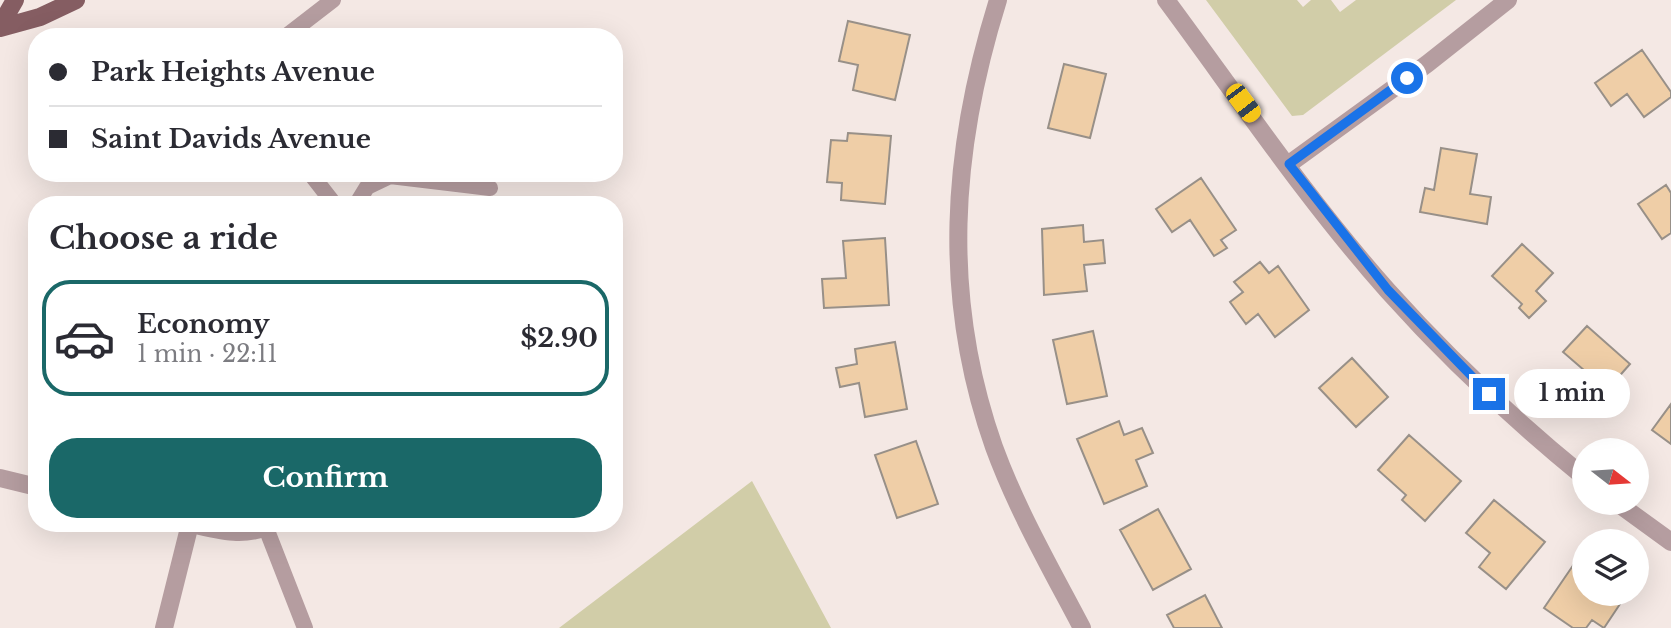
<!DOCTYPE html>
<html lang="en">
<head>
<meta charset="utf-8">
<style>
  body { margin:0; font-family:"Libre Baskerville",serif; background:#f7f7f7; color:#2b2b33; height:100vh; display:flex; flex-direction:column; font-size:26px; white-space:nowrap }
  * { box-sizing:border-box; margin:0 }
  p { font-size:23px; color:#7c7c81 }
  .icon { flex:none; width:38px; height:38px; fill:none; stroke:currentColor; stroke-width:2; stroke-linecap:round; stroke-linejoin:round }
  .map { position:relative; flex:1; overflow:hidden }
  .drawer { position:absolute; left:28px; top:196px; width:595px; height:336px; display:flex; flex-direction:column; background:#fff; border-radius:28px; box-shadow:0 7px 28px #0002 }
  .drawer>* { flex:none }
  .top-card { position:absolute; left:28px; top:28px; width:595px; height:154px; border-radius:28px; box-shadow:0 7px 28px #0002; display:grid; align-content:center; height:154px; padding:0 21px; background:#fff }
  .needle { width:46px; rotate:107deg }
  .fabs { position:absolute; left:1572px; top:438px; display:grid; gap:14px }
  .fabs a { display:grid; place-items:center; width:77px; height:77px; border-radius:50%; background:#fff; box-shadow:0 7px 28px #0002; font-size:35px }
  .end { position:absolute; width:32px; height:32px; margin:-16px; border:9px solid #1a73e8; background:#fff; box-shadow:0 0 0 4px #fff }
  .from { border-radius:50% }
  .bubble { position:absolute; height:49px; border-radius:24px; background:#fff; box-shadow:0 7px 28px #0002; font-size:23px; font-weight:700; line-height:49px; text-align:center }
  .car { position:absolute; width:21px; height:42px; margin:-21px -10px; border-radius:9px; box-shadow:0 0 5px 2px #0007; background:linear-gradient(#f5c518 24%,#345 0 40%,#f5c518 0 76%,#345 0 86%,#f5c518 0) }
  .top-card b { display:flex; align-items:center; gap:24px; height:66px; font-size:26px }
  .top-card b+b { border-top:2px solid #e1e1e2 }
  .top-card i { width:18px; height:18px; background:#2b2b33 }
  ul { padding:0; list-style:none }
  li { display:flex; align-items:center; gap:21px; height:116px; margin:0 14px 10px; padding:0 7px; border:4px solid transparent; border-radius:28px }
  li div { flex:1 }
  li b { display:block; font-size:26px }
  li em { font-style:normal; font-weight:700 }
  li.on { border-color:#1a6868 }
  li>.icon { width:63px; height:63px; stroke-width:1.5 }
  h2 { padding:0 21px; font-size:32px; line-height:84px }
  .button { display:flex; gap:14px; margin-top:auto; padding:14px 21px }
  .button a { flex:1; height:80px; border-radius:28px; background:#1a6868; color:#fff; font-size:28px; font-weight:700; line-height:80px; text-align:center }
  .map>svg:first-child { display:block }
</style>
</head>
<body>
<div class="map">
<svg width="1671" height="628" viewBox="0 0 1671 628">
  <rect width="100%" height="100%" fill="#f4e8e4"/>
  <path fill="#d1cda8" d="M 1206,0 L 1297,0 L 1303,7 L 1311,0 L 1331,0 L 1340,12 L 1356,0 L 1456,0 L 1303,115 L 1292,116 Z
    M 752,481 L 831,628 L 559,628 Z"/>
  <path fill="#efcea7" stroke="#989088" stroke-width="2" d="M 848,21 L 910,35 L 895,100 L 853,90 L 858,65 L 839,61 Z
    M 1642,50 L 1671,92 L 1671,97 L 1644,117 L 1627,94 L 1611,106 L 1595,83 Z
    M 1064,64 L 1106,74 L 1090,138 L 1048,128 Z
    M 848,133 L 891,136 L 885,204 L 841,200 L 842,183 L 827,182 L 831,140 L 847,141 Z
    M 1441,148 L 1477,154 L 1470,194 L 1491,197 L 1487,224 L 1420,212 L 1425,188 L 1434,190 Z
    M 1201,178 L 1236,230 L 1221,240 L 1227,248 L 1214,256 L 1190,220 L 1172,232 L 1156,209 Z
    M 1666,185 L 1671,193 L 1671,233 L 1662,239 L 1638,204 Z
    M 1083,225 L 1084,242 L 1103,240 L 1105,263 L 1084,265 L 1087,291 L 1044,295 L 1042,229 Z
    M 885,238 L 889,305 L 824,308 L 822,279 L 846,278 L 843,241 Z
    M 1522,244 L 1553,273 L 1536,291 L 1546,301 L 1529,318 L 1519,308 L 1522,304 L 1492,276 Z
    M 1260,262 L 1269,273 L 1278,266 L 1309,310 L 1275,337 L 1258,314 L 1246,324 L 1230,302 L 1243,292 L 1234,282 Z
    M 1587,326 L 1630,364 L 1607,390 L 1563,352 Z
    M 1093,331 L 1107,396 L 1067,404 L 1053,340 Z
    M 895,342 L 907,409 L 865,417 L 859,383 L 840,387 L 836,368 L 857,364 L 855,349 Z
    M 1352,358 L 1388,397 L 1356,427 L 1319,388 Z
    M 1671,404 L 1671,444 L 1652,430 Z
    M 1119,421 L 1124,435 L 1142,428 L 1153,453 L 1136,460 L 1147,486 L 1104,504 L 1077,439 Z
    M 1409,435 L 1461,481 L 1425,521 L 1402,500 L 1406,495 L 1378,470 Z
    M 916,441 L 938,504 L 897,518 L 875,455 Z
    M 1494,500 L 1545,542 L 1506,589 L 1479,567 L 1490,553 L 1466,533 Z
    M 1158,509 L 1191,569 L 1153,590 L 1120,530 Z
    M 1574,564 L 1584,570 L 1584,593 L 1610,593 L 1609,596 L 1620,604 L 1604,628 L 1592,620 L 1586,628 L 1573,628 L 1544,608 Z
    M 1205,595 L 1222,628 L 1174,628 L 1167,615 Z"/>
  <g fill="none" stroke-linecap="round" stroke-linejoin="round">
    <path stroke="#b59da0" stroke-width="16" d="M 285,37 L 333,0
      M 310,173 L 335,205
      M 356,205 L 367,187 L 390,176 L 490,188
      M 266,528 L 305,628"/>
    <path stroke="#b59da0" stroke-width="18" d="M 998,0 C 951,150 941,297 994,447 C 1017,510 1051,569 1082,628
      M 1166,0 C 1238,97 1307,200 1388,291 C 1448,358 1514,420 1584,477
      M 1289,164 L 1427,64 L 1508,0
      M 0,478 L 37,487
      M 1616,502 L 1671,542
      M 188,523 C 216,530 247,539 274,523
      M 164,628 L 190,524"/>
    <path stroke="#855d62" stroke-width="18" d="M 0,26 L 15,0
      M 0,28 L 40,17 L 76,0"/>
  </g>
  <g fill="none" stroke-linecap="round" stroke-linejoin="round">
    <path stroke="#1a73e8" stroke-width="9" d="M 1407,78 L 1289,164 L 1388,290 L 1489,394"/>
  </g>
</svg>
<div class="fabs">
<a><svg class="needle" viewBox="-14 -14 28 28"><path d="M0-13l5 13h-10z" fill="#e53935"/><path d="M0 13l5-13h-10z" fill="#7c7c81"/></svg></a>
<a><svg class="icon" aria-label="layers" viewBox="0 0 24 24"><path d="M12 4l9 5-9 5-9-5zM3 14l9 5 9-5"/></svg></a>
</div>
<i class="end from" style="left:1407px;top:78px"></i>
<i class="end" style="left:1489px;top:394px"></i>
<div class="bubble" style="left:1514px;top:369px;width:116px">1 min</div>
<i class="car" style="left:1243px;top:103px;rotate:143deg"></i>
<div class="top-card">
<b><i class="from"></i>Park Heights Avenue</b>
<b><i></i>Saint Davids Avenue</b>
</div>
<section class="drawer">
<h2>Choose a ride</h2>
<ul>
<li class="on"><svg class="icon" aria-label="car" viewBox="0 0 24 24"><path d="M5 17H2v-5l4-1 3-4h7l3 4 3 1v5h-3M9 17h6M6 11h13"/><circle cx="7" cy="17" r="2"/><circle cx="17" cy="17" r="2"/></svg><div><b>Economy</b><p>1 min · 22:11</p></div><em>$2.90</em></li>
</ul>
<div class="button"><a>Confirm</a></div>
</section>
</div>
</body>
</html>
